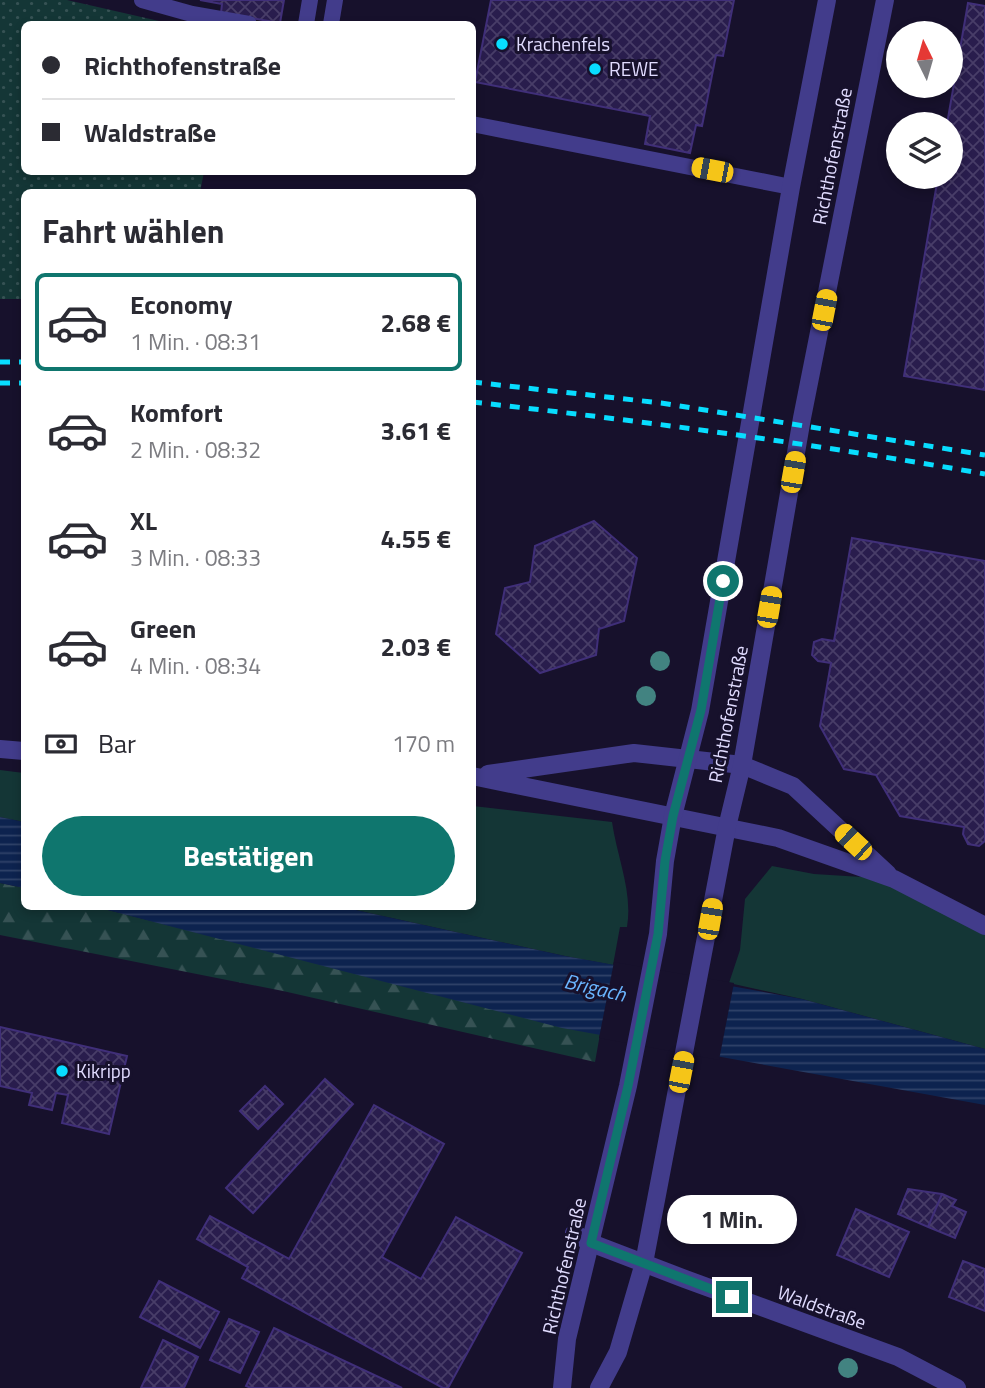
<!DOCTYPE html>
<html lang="de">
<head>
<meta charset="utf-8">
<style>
  body { margin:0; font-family:"Titillium Web",sans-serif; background:#f7f7f7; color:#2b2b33; height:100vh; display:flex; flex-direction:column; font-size:26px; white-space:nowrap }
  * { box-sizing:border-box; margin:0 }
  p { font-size:23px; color:#7c7c81 }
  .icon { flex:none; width:38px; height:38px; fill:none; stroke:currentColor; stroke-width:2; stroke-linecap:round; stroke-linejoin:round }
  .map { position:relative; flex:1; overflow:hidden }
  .panel { position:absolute; left:21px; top:189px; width:455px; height:721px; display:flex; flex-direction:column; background:#fff; border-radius:10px; box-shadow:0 4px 10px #0003 }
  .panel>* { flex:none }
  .top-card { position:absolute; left:21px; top:21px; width:455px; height:154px; border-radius:10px; box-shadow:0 4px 10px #0003; display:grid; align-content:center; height:154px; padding:0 21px; background:#fff }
  .needle { width:46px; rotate:355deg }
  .fabs { position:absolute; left:886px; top:21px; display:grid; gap:14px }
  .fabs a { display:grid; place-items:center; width:77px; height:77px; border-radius:50%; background:#fff; box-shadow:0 4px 10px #0003; font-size:35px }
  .end { position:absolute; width:32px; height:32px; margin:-16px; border:9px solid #0f766e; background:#fff; box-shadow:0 0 0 4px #fff }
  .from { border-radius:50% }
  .bubble { position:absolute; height:49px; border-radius:24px; background:#fff; box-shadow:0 4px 10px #0003; font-size:23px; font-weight:700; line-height:49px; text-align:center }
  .car { position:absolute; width:21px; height:42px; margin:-21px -10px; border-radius:9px; box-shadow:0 0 5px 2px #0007; background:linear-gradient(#f5c518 24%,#345 0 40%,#f5c518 0 76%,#345 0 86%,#f5c518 0) }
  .top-card b { display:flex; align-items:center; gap:24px; height:66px; font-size:26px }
  .top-card b+b { border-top:2px solid #e1e1e2 }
  .top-card i { width:18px; height:18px; background:#2b2b33 }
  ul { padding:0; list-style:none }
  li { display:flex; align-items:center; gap:21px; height:98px; margin:0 14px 10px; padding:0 7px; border:4px solid transparent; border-radius:10px }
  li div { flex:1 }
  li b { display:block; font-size:26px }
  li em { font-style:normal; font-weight:700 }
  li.on { border-color:#0f766e }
  li>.icon { width:63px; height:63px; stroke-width:1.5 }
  h2 { padding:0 21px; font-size:32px; line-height:84px }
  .pay { display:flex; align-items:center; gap:18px; height:77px; padding:0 21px; font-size:26px }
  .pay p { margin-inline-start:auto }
  .primary-button { display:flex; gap:14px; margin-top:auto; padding:14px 21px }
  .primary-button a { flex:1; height:80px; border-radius:42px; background:#0f766e; color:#fff; font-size:28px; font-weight:700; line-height:80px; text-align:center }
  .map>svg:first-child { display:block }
</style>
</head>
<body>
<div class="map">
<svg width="985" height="1388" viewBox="0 0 985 1388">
  <defs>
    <pattern id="grass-dots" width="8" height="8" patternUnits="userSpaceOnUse" patternTransform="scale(1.75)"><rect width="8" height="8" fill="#143636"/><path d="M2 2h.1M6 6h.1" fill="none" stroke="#365254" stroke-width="1.8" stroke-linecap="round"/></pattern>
    <pattern id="forest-firs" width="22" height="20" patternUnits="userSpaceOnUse" patternTransform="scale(1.75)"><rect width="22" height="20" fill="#143636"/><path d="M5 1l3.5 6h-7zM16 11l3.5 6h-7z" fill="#365254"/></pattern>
    <pattern id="water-rules" width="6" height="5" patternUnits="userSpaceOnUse" patternTransform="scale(1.75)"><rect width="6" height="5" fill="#0d234f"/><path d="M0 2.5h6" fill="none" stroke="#304269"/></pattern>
    <pattern id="building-cross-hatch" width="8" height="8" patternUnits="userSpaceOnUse" patternTransform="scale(1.75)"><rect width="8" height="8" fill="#291d4d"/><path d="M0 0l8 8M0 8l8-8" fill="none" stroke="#483d68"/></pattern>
  </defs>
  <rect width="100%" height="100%" fill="#17112c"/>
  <path fill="url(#grass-dots)" d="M 0,0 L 67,0 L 172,24 L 24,24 L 24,172 L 204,172 L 200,192 L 24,192 L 24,299 L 0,299 Z"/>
  <path fill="url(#forest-firs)" d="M 0,883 L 24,888 L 24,906 L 96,907 L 600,1034 L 595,1062 L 283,991 L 0,935 Z"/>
  <path fill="#143636" d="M 0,770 L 24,773 L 24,822 L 0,817 Z
    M 473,806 L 612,822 C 617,857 633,892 627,927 L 620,927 L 613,965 L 565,956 L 342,907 L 472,906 Z
    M 772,866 L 814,874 L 894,879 L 985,926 L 985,1049 L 802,999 L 729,983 L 740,950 L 745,899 Z"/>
  <path fill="url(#water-rules)" d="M 0,817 L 24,822 L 24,888 L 0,883 Z
    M 96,907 L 342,907 L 565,956 L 802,999 L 985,1049 L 985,1105 L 562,1028 Z"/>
  <path fill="#17112c" d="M 614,962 L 734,983 L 719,1060 L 599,1038 Z"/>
  <path fill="url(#building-cross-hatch)" stroke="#402f79" stroke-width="2" d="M 200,0 L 284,0 L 280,23 L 221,13 L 222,4 Z
    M 491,0 L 734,0 L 723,56 L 716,55 L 702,126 L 696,125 L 690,153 L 645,144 L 650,116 L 475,82 Z
    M 968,3 L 985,6 L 985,390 L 904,376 L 938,177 L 950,177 L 950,124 L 947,124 Z
    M 594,521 L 637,558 L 624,621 L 599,629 L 596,655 L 540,673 L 496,634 L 505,588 L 530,582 L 535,546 Z
    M 852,538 L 985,561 L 985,841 L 979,846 L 968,844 L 963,834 L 964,827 L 900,816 L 876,775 L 844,769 L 820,726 L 831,663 L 818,661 L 812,655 L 814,642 L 822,639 L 834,641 Z
    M 0,1027 L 127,1056 L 109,1134 L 62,1123 L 68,1095 L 56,1093 L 52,1110 L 29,1105 L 32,1093 L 0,1086 Z
    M 325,1079 L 353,1104 L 253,1213 L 226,1188 Z
    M 265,1086 L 283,1104 L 258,1129 L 240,1111 Z
    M 374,1105 L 444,1144 L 382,1257 L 421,1279 L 456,1217 L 522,1253 L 448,1388 L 443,1388 L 242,1278 L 248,1267 L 197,1239 L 210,1216 L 289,1259 Z
    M 908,1189 L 942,1194 L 928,1227 L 898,1214 Z
    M 942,1194 L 956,1200 L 952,1206 L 966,1212 L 955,1238 L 928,1227 Z
    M 856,1209 L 909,1232 L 889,1277 L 837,1255 Z
    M 963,1261 L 985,1269 L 985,1311 L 949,1297 Z
    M 159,1281 L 219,1312 L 200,1348 L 140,1317 Z
    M 229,1319 L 259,1332 L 240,1373 L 210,1360 Z
    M 274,1328 L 402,1388 L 251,1388 L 246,1386 Z
    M 163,1340 L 198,1357 L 184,1388 L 141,1388 Z"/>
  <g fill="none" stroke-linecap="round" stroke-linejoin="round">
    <path stroke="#423c8b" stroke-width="16" d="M 142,0 L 192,14 L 249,24
      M 306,24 L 310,0
      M 331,24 L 335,0
      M 472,124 L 791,187"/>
    <path stroke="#423c8b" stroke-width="18" d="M 0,749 L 24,751
      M 488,774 L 634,753 L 742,765 L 793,786 L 888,874
      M 472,776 L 778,838 L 894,879 L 985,926
      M 574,1233 L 591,1243 L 685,1279 L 898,1357 L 957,1388"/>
    <path stroke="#423c8b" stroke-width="18" d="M 562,1388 L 567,1339 L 628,1086 L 658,934 L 665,861 L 673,816 L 700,711 L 791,187 L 827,0
      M 599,1388 L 618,1352 L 644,1263 L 727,827 L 742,765 L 802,418 L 885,0"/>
    <path stroke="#08ddff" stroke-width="5" stroke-dasharray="10 9" stroke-linecap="butt" d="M 0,362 L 24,362
      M 472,382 L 661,403 L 985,455
      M 0,383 L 24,383
      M 472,402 C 644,421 815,444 985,474"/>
  </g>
  <g fill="#428381">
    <circle cx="660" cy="661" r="10"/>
    <circle cx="646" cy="696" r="10"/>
    <circle cx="848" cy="1368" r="10"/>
  </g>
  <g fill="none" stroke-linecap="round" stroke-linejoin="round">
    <path stroke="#0f766e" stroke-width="9" d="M 723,581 L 701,710 L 673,816 L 665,861 L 658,934 L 628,1086 L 591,1243 L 732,1297"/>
  </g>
  <g fill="#08ddff" stroke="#17112c" stroke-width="2.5">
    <circle cx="502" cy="44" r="7"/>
    <circle cx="595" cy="69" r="7"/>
    <circle cx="62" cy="1071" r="7"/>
  </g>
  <g text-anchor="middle" stroke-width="6" stroke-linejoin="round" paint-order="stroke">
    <g font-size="19" fill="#e1dcff" stroke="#17112c" text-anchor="start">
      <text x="516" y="51">Krachenfels</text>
      <text x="609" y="76">REWE</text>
      <text x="76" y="1078">Kikripp</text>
    </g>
    <g font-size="19" fill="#e1dcff" stroke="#17112c">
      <text transform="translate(832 156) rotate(-79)" y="7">Richthofenstraße</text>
      <text transform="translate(728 714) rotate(-79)" y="7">Richthofenstraße</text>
      <text transform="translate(564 1266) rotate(-77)" y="7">Richthofenstraße</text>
      <text transform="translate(822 1307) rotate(20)" y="7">Waldstraße</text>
    </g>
    <g font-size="21" font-style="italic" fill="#6ab5ff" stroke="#17112c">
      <text transform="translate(595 988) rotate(13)" y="7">Brigach</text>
    </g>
  </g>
</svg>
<div class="fabs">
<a><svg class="needle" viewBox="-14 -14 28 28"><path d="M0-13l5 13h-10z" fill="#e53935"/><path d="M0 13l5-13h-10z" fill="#7c7c81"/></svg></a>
<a><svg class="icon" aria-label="layers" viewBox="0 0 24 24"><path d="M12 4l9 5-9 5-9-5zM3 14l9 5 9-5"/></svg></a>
</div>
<i class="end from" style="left:723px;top:581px"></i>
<i class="end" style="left:732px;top:1297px"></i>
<div class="bubble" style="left:667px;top:1195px;width:130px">1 Min.</div>
<i class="car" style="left:712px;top:170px;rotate:281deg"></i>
<i class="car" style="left:824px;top:310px;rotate:11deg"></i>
<i class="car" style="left:793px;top:472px;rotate:10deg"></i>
<i class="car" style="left:769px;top:607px;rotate:10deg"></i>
<i class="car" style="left:853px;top:842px;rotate:313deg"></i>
<i class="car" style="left:710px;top:919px;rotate:10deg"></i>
<i class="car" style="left:681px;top:1072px;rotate:11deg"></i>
<div class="top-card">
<b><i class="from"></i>Richthofenstraße</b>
<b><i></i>Waldstraße</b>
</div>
<section class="panel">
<h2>Fahrt wählen</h2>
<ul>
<li class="on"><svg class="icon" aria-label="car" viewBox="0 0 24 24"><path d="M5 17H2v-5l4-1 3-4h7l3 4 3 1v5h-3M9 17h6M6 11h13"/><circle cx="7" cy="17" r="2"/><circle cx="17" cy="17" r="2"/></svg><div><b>Economy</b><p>1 Min. · 08:31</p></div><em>2.68 €</em></li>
<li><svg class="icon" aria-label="car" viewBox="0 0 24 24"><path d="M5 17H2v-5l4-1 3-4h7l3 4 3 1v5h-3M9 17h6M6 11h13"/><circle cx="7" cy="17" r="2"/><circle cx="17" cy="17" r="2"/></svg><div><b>Komfort</b><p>2 Min. · 08:32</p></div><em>3.61 €</em></li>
<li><svg class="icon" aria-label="car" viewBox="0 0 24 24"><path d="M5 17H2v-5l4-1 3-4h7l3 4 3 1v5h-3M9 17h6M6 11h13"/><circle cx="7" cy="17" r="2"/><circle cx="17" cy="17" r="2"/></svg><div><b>XL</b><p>3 Min. · 08:33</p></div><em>4.55 €</em></li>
<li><svg class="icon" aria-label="car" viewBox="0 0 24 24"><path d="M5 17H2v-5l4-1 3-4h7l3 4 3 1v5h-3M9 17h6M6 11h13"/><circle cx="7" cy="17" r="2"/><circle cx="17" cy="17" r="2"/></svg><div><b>Green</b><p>4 Min. · 08:34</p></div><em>2.03 €</em></li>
</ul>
<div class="pay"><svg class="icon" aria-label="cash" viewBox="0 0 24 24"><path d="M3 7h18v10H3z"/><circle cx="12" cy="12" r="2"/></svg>Bar<p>170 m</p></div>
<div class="primary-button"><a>Bestätigen</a></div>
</section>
</div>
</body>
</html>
